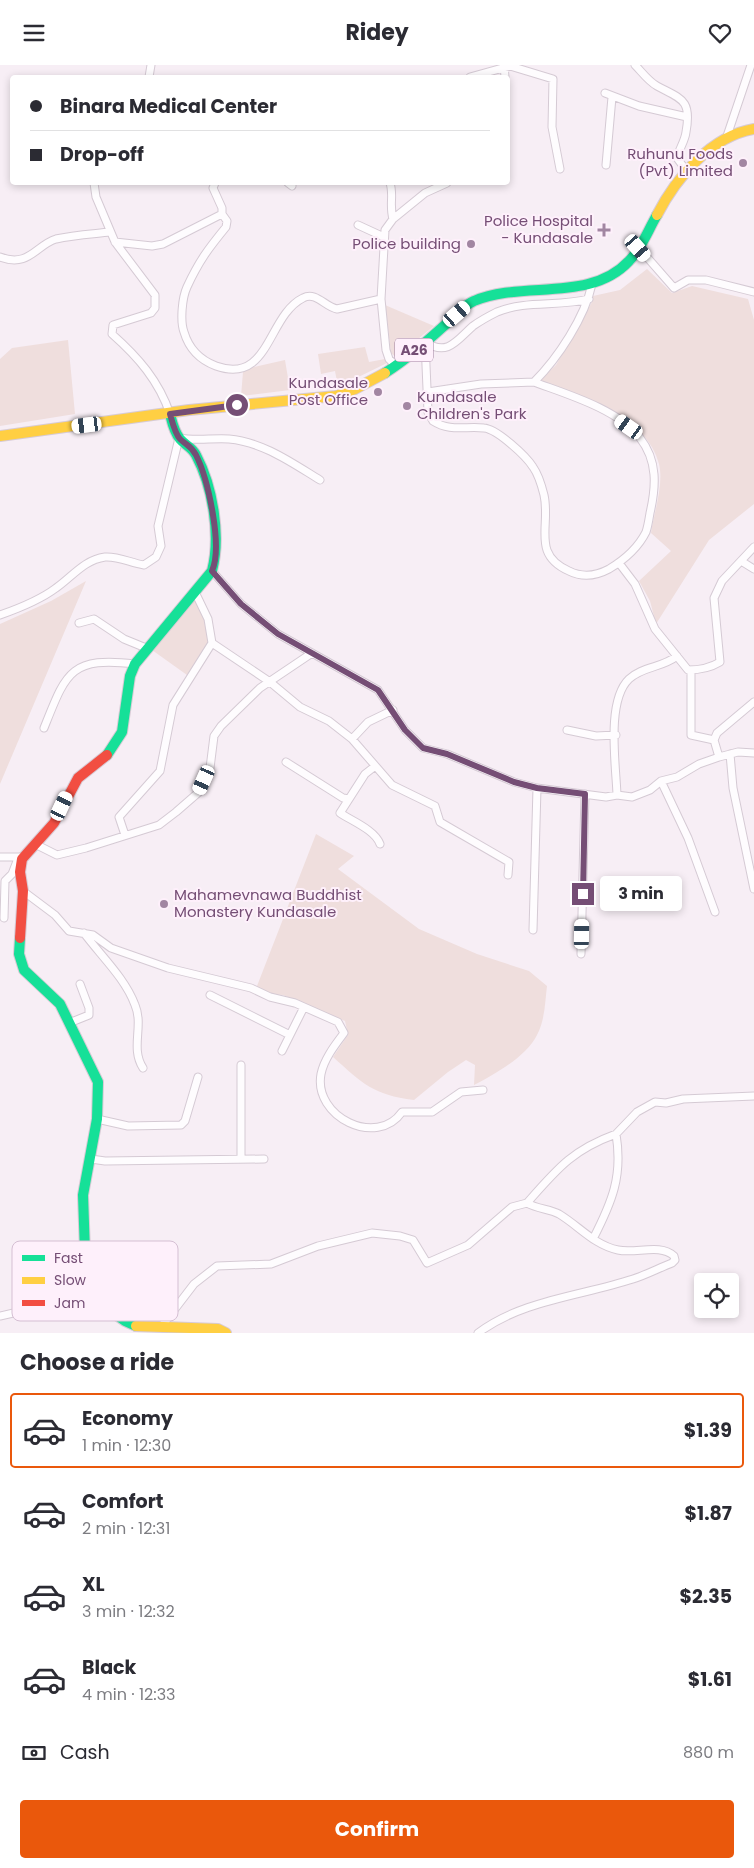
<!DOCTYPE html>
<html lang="en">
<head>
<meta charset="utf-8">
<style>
  body { margin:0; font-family:Poppins,sans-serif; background:#f7f7f7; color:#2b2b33; height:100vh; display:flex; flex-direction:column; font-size:19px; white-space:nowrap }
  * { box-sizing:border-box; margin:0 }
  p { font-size:16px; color:#7c7c81 }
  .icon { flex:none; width:28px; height:28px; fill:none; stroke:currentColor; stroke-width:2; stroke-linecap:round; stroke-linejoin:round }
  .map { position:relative; height:1268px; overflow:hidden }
  .drawer { display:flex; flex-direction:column; background:#fff; flex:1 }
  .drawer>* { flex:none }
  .banner { position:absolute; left:10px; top:10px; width:500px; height:110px; border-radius:5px; box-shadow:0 2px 8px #0003; display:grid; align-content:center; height:110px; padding:0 20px; background:#fff }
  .buttons { position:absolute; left:694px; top:1208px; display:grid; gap:10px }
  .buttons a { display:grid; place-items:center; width:45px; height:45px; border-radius:5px; background:#fff; box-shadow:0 2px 8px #0003; font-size:25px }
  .end { position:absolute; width:22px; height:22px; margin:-11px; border:6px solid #754e75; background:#fff; box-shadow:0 0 0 2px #fff }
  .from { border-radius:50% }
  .bubble { position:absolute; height:35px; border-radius:5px; background:#fff; box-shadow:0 2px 8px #0003; font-size:16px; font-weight:700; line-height:35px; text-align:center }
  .car { position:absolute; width:15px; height:30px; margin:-15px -8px; border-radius:6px; box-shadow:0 0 4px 1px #0007; background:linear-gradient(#fff 24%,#345 0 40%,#fff 0 76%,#345 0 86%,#fff 0) }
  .banner b { display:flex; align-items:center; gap:18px; height:48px; font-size:19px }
  .banner b+b { border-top:1px solid #e1e1e2 }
  .banner i { width:12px; height:12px; background:#2b2b33 }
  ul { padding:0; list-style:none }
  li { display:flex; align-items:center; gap:15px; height:75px; margin:0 10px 8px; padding:0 10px; border:2px solid transparent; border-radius:5px }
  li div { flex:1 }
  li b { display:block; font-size:19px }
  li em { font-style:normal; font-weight:700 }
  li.on { border-color:#ea580c }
  li>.icon { width:45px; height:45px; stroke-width:1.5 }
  h2 { padding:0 20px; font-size:22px; line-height:60px }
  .pay { display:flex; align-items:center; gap:12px; height:55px; padding:0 20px; font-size:19px }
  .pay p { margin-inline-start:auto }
  .primary-button { display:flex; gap:10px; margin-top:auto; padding:10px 20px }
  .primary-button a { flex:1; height:58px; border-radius:5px; background:#ea580c; color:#fff; font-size:20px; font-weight:700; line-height:58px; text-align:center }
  header { display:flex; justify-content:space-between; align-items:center; height:65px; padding:0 20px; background:#fff; font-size:22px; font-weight:700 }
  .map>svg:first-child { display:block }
</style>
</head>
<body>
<header><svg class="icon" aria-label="menu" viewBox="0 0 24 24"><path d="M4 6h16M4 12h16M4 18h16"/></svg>Ridey<svg class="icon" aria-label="heart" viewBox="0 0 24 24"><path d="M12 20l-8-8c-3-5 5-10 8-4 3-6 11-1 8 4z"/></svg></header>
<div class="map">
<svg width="754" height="1268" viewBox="0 0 754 1268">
  <rect width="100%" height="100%" fill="#f7eef5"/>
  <path fill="#efdedd" d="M 647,204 L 672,228 L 692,221 L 748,234 L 754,255 L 754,439 L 709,475 L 656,559 L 650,536 L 639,516 L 671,486 L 651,468 C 654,447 664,420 659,399 C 648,352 579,331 540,315 L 556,300 L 592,237 L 593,231 L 620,225 Z
    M 385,240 L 434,261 L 396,292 L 391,288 Z
    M 68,275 L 75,349 L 0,361 L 0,294 L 12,283 Z
    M 365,282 L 369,297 L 385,294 L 387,298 L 338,322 L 335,306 L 321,309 L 318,289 Z
    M 285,295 L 290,325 L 241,331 L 243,307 L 249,303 Z
    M 86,516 L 0,719 L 0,559 L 51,536 Z
    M 194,532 L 206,555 L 208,578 L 187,610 L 152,585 Z
    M 316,769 L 354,791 L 338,804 L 419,864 L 477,889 L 529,906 L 547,921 C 545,937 545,955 537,970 C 527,991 494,1010 474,1020 L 475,1000 L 466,995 L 448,1007 L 414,1035 C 373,1030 362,1018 333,992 L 348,970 L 345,956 L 283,930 L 270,929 L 257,921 Z"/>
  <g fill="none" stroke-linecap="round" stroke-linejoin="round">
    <g stroke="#d5cad4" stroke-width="9">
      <path id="street" d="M 504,0 L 505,12
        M 635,0 C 642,7 648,16 657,21 C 681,34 692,34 686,67 C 685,76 679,84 677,93 L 688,108
        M 149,12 L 151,0
        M 470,12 L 510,1 L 553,14 L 552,62 L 560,104
        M 605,28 L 639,41 L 687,52
        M 727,71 L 751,0
        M 606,100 L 612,32
        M 94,118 L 96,132 L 115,177 L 155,230 L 155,243 L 151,248 L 113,260 L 112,269 C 138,292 159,316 170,349
        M 215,118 L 213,123 L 222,143 L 222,149
        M 288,118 L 292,121
        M 390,118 C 394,130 389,140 393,154
        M 358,160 L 384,172
        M 115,177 L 152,181 L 163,179 L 222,149 L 227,156 L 226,162 C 208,184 199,196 187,222 C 182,233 180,256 184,267 C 189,284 200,295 216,301 C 270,320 267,251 303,233 C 316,226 325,242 337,244 L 381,234
        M 639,183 L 674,223 L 688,215 L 706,215 L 754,227
        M 0,192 C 29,203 36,180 56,174 C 73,170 92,169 110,167
        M 425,277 L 428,347 L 433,356 C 450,367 465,361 484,363 C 497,364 526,391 533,402 C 538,409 542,422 544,430 C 551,461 531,489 569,506 C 583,513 596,511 609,504 C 624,495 638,483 646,467 C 648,461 649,454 650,448 C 656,422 658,396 640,373 C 618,344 566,329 534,317
        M 425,277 C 448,292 457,275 473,261 C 480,256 489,251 497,247 C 526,235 559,242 589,234
        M 396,301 L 389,294 L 386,285 L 381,234 L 385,165 L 393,154 L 425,128 L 447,118
        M 428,327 L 481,319 L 534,317 C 558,293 585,252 592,219
        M 741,496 L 754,504
        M 619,498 L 635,519 L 655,564 L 688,605 C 700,605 710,603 720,597 L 714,533 L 722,516 L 754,482
        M 212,506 L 241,539 L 278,569 L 378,625 L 405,665 L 423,683 L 447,689 L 514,717 L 537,723 L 606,732 L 617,730 L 632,732 L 650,725 L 661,716 L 677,712 L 699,699 L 719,692
        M 195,527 L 208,554 L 212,578 L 270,617 L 300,642 L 329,656 L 352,674 L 392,720 L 435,741 L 440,757 L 509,797 L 508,810
        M 0,550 C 20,543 40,535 56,523 C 73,511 84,495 105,492 C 118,491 131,498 144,500 L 156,492 L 161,481 L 158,461 L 179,373 C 196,376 212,373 229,374 C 263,377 292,398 320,415
        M 79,558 L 94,554 L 124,574 L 146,583
        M 691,605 L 691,670 L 714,675
        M 44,663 C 66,608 70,591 135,599
        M 567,665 L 596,671 L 616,670
        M 352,674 L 368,657 L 393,645
        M 714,675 L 717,668 L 754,637
        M 714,675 L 719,692 L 738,687 L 754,688
        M 730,689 L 733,723 L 754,824
        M 286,697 L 343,733 L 349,734 L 365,709 L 374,702
        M 661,716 L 688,773 L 715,847
        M 617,730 C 616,700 606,636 629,614 C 643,601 662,603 677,591
        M 349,734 L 340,748 C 352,756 375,765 380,779
        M 125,770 L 119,752 L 160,706 L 173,640 L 212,578
        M 35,779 L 57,790 L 86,783 L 159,760 L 176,747 L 199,727 L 210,703 L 214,671 L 221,661 L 260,623 L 312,588
        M 0,792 L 23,792
        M 23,826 L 55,850 L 69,866 L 93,870 L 111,883 L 168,903 L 251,923 L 270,932 L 295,938 L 338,957 L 344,968 C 335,980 324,994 321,1009 C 313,1052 377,1083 402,1047 L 432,1047 L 461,1027 L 483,1025
        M 4,853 L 5,816 L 12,809 L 17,796 L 22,794
        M 533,865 L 537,723
        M 84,868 C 101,891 125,913 135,940 C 144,961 130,983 143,1003
        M 581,889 L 585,729
        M 210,930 L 290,970
        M 69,958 L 89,950 L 89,943 L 80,919
        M 282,986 L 304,942
        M 241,1000 L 241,1094
        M 97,1054 L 128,1061 L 181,1060 L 185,1056 L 198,1012
        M 91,1094 L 105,1096 L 264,1094
        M 527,1138 C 557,1104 572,1085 616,1069
        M 593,1174 C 612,1137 623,1111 616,1069 L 637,1047 L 655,1037 L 666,1038 L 683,1034 L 754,1031
        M 0,1251 L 35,1243 L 73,1211 L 84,1197
        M 161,1262 L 194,1219 L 217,1201 L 271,1199 L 318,1181 L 372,1168 L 400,1171 L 413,1175 L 427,1198 L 468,1180 L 512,1142 L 527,1138 C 537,1144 550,1144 559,1149 C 579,1161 594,1180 618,1185 C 636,1189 660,1178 674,1191 L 675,1195 L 672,1198 C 659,1203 646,1210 633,1214 C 581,1231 522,1235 478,1268"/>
    </g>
    <g stroke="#d7cbd5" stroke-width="12">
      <path id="fast" d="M 385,308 C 407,294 426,277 445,260 C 454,253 463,240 474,236 C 523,215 590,238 629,196 C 642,183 648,165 657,150
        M 107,690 L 122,667 L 130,611 L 135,599 L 212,506 C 221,471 213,422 196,390 C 192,382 185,380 180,374 C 174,367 172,357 170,349
        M 20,873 L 19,889 L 24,905 L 60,939 L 98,1017 L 97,1054 L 83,1130 L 86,1216 L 95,1235 L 125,1256 L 136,1261"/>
    </g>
    <g stroke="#d7cbd5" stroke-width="12">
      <path id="slow" d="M 657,150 C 676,113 711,71 754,64
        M 0,371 L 189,345 L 336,331 L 355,324 L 385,308
        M 136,1261 L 218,1264 L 226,1268"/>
    </g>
    <g stroke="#d7cbd5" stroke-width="12">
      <path id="jam" d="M 20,873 L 23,826 L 20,807 L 22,794 L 54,758 L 78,713 L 107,690"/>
    </g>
    <use href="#street" stroke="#fefcfe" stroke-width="7"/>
    <use href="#fast" stroke="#16e098" stroke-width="10"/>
    <use href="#slow" stroke="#ffcf43" stroke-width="10"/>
    <use href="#jam" stroke="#f24e42" stroke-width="10"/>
  </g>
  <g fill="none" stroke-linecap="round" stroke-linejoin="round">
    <path stroke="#754e75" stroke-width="6" d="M 237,340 L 170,349 C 172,356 175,369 180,374 C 187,381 190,379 196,390 C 208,414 223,481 212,506 L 241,539 L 278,569 L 378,625 L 405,665 L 423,683 L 447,689 L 514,717 L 537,723 L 585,729 L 583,829"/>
  </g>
  <g fill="#a286a2" stroke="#fef0fb" stroke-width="2">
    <circle cx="743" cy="98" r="5"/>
    <path d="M601.5 157.5h5v5h5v5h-5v5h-5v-5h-5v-5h5z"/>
    <circle cx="471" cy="179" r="5"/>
    <circle cx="378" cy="327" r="5"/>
    <circle cx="407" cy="341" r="5"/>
    <circle cx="164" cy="839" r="5"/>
  </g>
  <g text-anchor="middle" stroke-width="4" stroke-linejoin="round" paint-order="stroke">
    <rect fill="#fef0fb" stroke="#9e7f9d" stroke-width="1" x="395" y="273.5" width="38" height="23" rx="4"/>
    <g font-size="14" font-weight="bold" fill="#754e75">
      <text x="414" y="290">A26</text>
    </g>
    <g font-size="15" fill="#754e75" stroke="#fef0fb" text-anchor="end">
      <text x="733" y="94">Ruhunu Foods<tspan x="733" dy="17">(Pvt) Limited</tspan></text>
      <text x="593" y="161">Police Hospital<tspan x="593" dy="17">- Kundasale</tspan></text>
      <text x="461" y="184">Police building</text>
      <text x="368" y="323">Kundasale<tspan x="368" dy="17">Post Office</tspan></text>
      <text x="417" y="337" text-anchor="start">Kundasale<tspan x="417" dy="17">Children's Park</tspan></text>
      <text x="174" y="835" text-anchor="start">Mahamevnawa Buddhist<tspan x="174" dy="17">Monastery Kundasale</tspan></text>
    </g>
  </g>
  <rect x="12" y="1176" width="166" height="80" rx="8" fill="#fef0fb" stroke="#d5bfd3" stroke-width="1"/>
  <rect x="22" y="1190" width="23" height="6" fill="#16e098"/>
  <rect x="22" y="1212" width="23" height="7" fill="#ffcf43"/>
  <rect x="22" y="1235" width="23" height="6" fill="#f24e42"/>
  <g font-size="14" fill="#754e75">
    <text x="54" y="1198">Fast</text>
    <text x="54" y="1220">Slow</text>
    <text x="54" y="1243">Jam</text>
  </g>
</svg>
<div class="buttons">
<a><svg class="icon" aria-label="locate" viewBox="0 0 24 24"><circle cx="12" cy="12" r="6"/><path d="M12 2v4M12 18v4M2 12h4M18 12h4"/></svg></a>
</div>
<i class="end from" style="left:237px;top:340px"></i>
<i class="end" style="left:583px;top:829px"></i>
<div class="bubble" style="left:600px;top:811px;width:82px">3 min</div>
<i class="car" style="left:638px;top:183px;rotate:139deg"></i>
<i class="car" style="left:457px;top:249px;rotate:49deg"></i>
<i class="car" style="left:87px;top:360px;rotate:263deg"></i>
<i class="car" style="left:629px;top:362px;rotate:305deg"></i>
<i class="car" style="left:204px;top:715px;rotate:204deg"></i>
<i class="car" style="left:62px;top:741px;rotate:25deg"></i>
<i class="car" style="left:582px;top:869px;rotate:1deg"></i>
<div class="banner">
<b><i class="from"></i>Binara Medical Center</b>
<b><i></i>Drop-off</b>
</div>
</div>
<section class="drawer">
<h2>Choose a ride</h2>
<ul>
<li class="on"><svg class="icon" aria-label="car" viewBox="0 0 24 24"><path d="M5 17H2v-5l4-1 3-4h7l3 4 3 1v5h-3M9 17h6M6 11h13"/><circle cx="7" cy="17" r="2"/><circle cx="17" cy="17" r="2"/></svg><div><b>Economy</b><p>1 min · 12:30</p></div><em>$1.39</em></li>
<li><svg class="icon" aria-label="car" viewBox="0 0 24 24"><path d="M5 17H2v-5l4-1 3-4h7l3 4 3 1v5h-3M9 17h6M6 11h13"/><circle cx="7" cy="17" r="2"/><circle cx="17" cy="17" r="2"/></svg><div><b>Comfort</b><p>2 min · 12:31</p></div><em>$1.87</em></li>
<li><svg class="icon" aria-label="car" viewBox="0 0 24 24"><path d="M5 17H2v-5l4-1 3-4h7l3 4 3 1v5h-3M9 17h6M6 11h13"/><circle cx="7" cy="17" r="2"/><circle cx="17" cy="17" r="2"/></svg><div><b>XL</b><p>3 min · 12:32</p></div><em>$2.35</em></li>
<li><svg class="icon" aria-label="car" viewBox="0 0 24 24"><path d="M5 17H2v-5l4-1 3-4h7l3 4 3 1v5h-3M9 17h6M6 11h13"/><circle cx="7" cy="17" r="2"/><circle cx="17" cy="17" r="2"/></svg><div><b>Black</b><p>4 min · 12:33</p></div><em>$1.61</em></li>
</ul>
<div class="pay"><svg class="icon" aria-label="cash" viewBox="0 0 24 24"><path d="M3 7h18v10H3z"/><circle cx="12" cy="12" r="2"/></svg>Cash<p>880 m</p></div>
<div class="primary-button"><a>Confirm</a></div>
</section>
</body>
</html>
